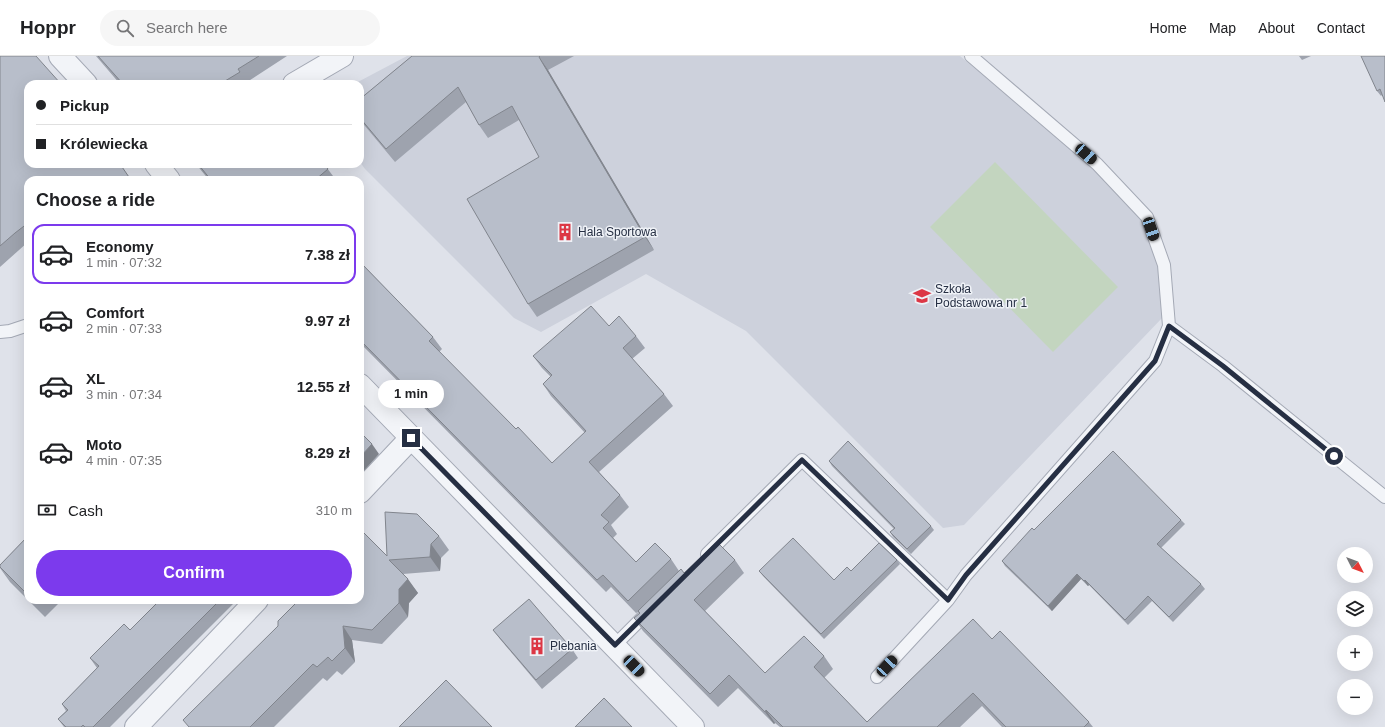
<!DOCTYPE html>
<html lang="en">
<head>
<meta charset="utf-8">
<style>
  body { margin:0; font-family:Arial,sans-serif; background:#f6f6f6; color:#202124; height:100vh; display:flex; flex-direction:column; font-size:15px; white-space:nowrap }
  * { box-sizing:border-box; margin:0 }
  p { font-size:13px; color:#757577 }
  .icon { flex:none; width:22px; height:22px; fill:none; stroke:currentColor; stroke-width:2; stroke-linecap:round; stroke-linejoin:round }
  .map { position:relative; flex:1; overflow:hidden }
  .sheet { position:absolute; left:24px; top:120px; width:340px; height:428px; display:flex; flex-direction:column; background:#fff; border-radius:12px; box-shadow:0 4px 16px #0002 }
  .sheet>* { flex:none }
  .banner { position:absolute; left:24px; top:24px; width:340px; height:88px; border-radius:12px; box-shadow:0 4px 16px #0002; display:grid; align-content:center; height:88px; padding:0 12px; background:#fff }
  .needle { width:26px; rotate:132deg }
  .fabs { position:absolute; left:1337px; top:491px; display:grid; gap:8px }
  .fabs a { display:grid; place-items:center; width:36px; height:36px; border-radius:50%; background:#fff; box-shadow:0 4px 16px #0002; font-size:20px }
  .end { position:absolute; width:18px; height:18px; margin:-9px; border:5px solid #262f43; background:#fff; box-shadow:0 0 0 2px #fff }
  .from { border-radius:50% }
  .bubble { position:absolute; height:28px; border-radius:14px; background:#fff; box-shadow:0 4px 16px #0002; font-size:13px; font-weight:700; line-height:28px; text-align:center }
  .car { position:absolute; width:12px; height:24px; margin:-12px -6px; border-radius:5px; box-shadow:0 0 3px 1px #0007; background:linear-gradient(#222 24%,#8ab4d8 0 40%,#222 0 76%,#8ab4d8 0 86%,#222 0) }
  .banner b { display:flex; align-items:center; gap:14px; height:38px; font-size:15px }
  .banner b+b { border-top:1px solid #e0e0e0 }
  .banner i { width:10px; height:10px; background:#202124 }
  ul { padding:0; list-style:none }
  li { display:flex; align-items:center; gap:12px; height:60px; margin:0 8px 6px; padding:0 4px; border:2px solid transparent; border-radius:12px }
  li div { flex:1 }
  li b { display:block; font-size:15px }
  li em { font-style:normal; font-weight:700 }
  li.current { border-color:#7c3aed }
  li>.icon { width:36px; height:36px; stroke-width:1.5 }
  h2 { padding:0 12px; font-size:18px; line-height:48px }
  .pay { display:flex; align-items:center; gap:10px; height:44px; padding:0 12px; font-size:15px }
  .pay p { margin-inline-start:auto }
  .action { display:flex; gap:8px; margin-top:auto; padding:8px 12px }
  .action a { flex:1; height:46px; border-radius:24px; background:#7c3aed; color:#fff; font-size:16px; font-weight:700; line-height:46px; text-align:center }
  header { display:flex; align-items:center; gap:24px; box-sizing:border-box; height:56px; padding:0 20px; background:#fff; border-bottom:1px solid #e0e0e0 }
  header strong { font-size:19px }
  nav { display:flex; gap:22px; margin-inline-start:auto; font-size:14px }
  .search { width:280px; height:36px; background:#f6f6f6; display:flex; align-items:center; gap:10px; box-sizing:border-box; padding:0 14px; border-radius:22px; color:#757577; font-size:15px }
  .map>svg:first-child { display:block }
</style>
</head>
<body>
<header>
<strong>Hoppr</strong>
<div class="search"><svg class="icon" aria-label="search" viewBox="0 0 24 24"><circle cx="10" cy="10" r="6"/><path d="M15 15l6 6"/></svg>Search here</div>
<nav><a>Home</a><a>Map</a><a>About</a><a>Contact</a></nav>
</header>
<div class="map">
<svg width="1385" height="671" viewBox="0 0 1385 671">
  <rect width="100%" height="100%" fill="#dfe2ea"/>
  <path fill="#cdd1dc" d="M 407,0 L 960,0 L 1090,108 L 1142,163 L 1158,211 L 1163,261 L 964,469 L 943,472 L 746,275 L 646,218 L 541,276 L 514,262 L 365,113 L 360,106 L 360,28 L 354,28 Z"/>
  <path fill="#c3d5bf" d="M 995,106 L 1118,231 L 1053,296 L 930,171 Z"/>
  <g fill="none" stroke-linecap="round" stroke-linejoin="round">
    <g stroke="#a4a9b5" stroke-width="14">
      <path id="lane" d="M 1169,270 L 1223,310 L 1385,441
        M 0,276 L 10,275 L 28,269
        M 707,498 L 802,404 L 948,544
        M 615,589 L 648,556
        M 877,621 L 948,544 L 966,519 L 1155,305 L 1169,270 L 1164,209 L 1147,161 L 1097,108 L 971,0"/>
    </g>
    <g stroke="#a4a9b5" stroke-width="24">
      <path id="street" d="M 60,0 L 86,28
        M 294,28 L 342,0
        M 156,108 L 169,124
        M 360,329 L 693,671
        M 360,436 L 411,382
        M 136,671 L 257,544"/>
    </g>
    <use href="#lane" stroke="#f2f4f8" stroke-width="12"/>
    <use href="#street" stroke="#f2f4f8" stroke-width="22"/>
  </g>
  <path fill="#9ea3ae" d="M 0,0 L 28,124 L 28,186 L 0,211 Z
    M 96,0 L 287,0 L 247,26 L 248,28 L 120,28 Z
    M 412,0 L 574,0 L 548,14 L 654,194 L 537,261 L 528,248 L 539,101 L 519,64 L 488,82 L 479,69 L 466,46 L 395,106 L 360,64 L 360,43 Z
    M 1299,0 L 1311,0 L 1302,4 Z
    M 1385,0 L 1382,39 L 1381,40 L 1377,35 Z
    M 196,108 L 324,108 L 336,124 L 209,124 Z
    M 360,206 L 433,281 L 442,293 L 439,296 L 516,373 L 552,407 L 585,377 L 551,340 L 543,328 L 551,321 L 542,312 L 533,300 L 609,270 L 636,280 L 645,292 L 632,303 L 664,338 L 673,350 L 599,416 L 620,439 L 629,451 L 611,469 L 617,478 L 613,482 L 636,506 L 671,503 L 679,515 L 684,517 L 735,504 L 744,517 L 705,555 L 765,617 L 824,600 L 833,613 L 824,622 L 867,666 L 992,583 L 1089,666 L 1093,671 L 1002,671 L 982,650 L 960,671 L 780,671 L 775,667 L 774,668 L 738,632 L 718,651 L 643,575 L 634,562 L 639,557 L 638,556 L 636,557 L 611,531 L 606,536 L 360,287 Z
    M 829,405 L 931,470 L 934,474 L 911,498 L 893,481 L 890,476 L 894,473 L 832,410 Z
    M 1181,464 L 1185,468 L 1161,492 L 1201,528 L 1205,533 L 1173,566 L 1152,545 L 1128,569 L 1089,529 L 1088,530 L 1081,523 L 1052,555 L 1005,510 L 1002,505 L 1034,474 Z
    M 28,480 L 28,544 L 62,544 L 45,561 L 10,526 L 0,512 L 0,509 Z
    M 439,480 L 449,494 L 441,502 L 440,515 L 403,518 L 418,537 L 409,547 L 408,561 L 382,588 L 352,584 L 355,606 L 342,619 L 337,615 L 327,625 L 323,622 L 274,671 L 189,671 L 360,544 L 387,500 Z
    M 897,504 L 900,508 L 824,583 L 763,520 L 759,515 L 834,524 L 851,515 Z
    M 160,544 L 237,544 L 110,671 L 64,671 L 58,663 L 66,655 L 62,648 L 97,612 L 90,602 L 130,574 Z
    M 493,574 L 572,593 L 578,602 L 542,633 L 500,583 Z"/>
  <path fill="#81858d" d="M 539,1 L 548,14 L 654,194 L 645,181 Z
    M 372,388 L 379,398 L 360,419 L 360,401 Z
    M 431,488 L 441,502 L 440,515 L 430,501 Z
    M 1077,518 L 1081,523 L 1052,555 L 1048,550 Z
    M 408,523 L 418,537 L 409,547 L 408,561 L 399,547 L 399,533 Z
    M 1085,524 L 1089,529 L 1088,530 L 1084,525 Z
    M 343,570 L 352,584 L 355,606 L 345,592 Z
    M 766,654 L 775,667 L 774,668 L 765,656 Z"/>
  <path fill="#b8beca" stroke="#81858d" d="M 0,0 L 36,0 L 61,28 L 28,28 L 28,108 L 120,108 L 131,124 L 28,124 L 28,167 L 15,177 L 0,190 Z
    M 98,0 L 259,0 L 238,13 L 240,16 L 220,28 L 123,28 Z
    M 412,0 L 540,0 L 539,1 L 645,181 L 528,248 L 467,143 L 539,101 L 512,50 L 479,69 L 458,31 L 386,93 L 360,62 L 360,43 Z
    M 1361,0 L 1385,0 L 1385,46 L 1380,33 L 1377,35 Z
    M 198,108 L 324,108 L 328,113 L 315,124 L 211,124 Z
    M 360,206 L 433,281 L 429,285 L 516,373 L 518,371 L 552,407 L 586,375 L 543,328 L 552,319 L 533,300 L 591,250 L 609,270 L 619,260 L 636,280 L 623,292 L 664,338 L 589,406 L 620,439 L 601,459 L 609,466 L 603,472 L 636,506 L 655,487 L 671,503 L 628,545 L 603,519 L 597,524 L 360,284 Z
    M 360,376 L 372,388 L 360,401 Z
    M 848,385 L 931,470 L 907,493 L 890,476 L 895,472 L 829,405 Z
    M 1113,395 L 1181,464 L 1157,488 L 1201,528 L 1169,561 L 1148,540 L 1125,564 L 1085,524 L 1084,525 L 1077,518 L 1048,550 L 1002,505 L 1032,472 L 1034,474 Z
    M 385,456 L 417,458 L 439,480 L 431,488 L 430,501 L 389,504 L 408,523 L 399,533 L 399,547 L 372,574 L 343,570 L 345,592 L 332,605 L 328,601 L 317,611 L 313,608 L 250,671 L 189,671 L 183,664 L 278,570 L 278,565 L 299,544 L 360,544 L 360,482 L 364,477 L 387,500 Z
    M 28,480 L 28,539 L 0,511 L 0,509 Z
    M 793,482 L 834,524 L 847,511 L 851,515 L 879,487 L 897,504 L 821,578 L 759,515 Z
    M 717,486 L 735,504 L 694,544 L 765,617 L 804,580 L 824,600 L 814,611 L 867,666 L 973,563 L 992,583 L 1000,575 L 1089,666 L 1084,671 L 1006,671 L 973,637 L 937,671 L 783,671 L 766,654 L 765,656 L 729,619 L 710,638 L 634,562 L 640,557 L 638,555 L 681,513 L 684,517 Z
    M 529,543 L 572,593 L 536,624 L 493,574 Z
    M 160,544 L 220,544 L 93,671 L 85,671 L 83,669 L 81,671 L 66,671 L 58,663 L 68,654 L 62,648 L 99,610 L 90,602 L 124,568 L 130,574 Z
    M 446,624 L 492,671 L 399,671 Z
    M 604,642 L 632,671 L 575,671 Z"/>
  <g fill="none" stroke-linecap="round" stroke-linejoin="round">
    <path stroke="#262f43" stroke-width="5" d="M 411,382 L 615,589 L 802,404 L 948,544 L 966,519 L 1155,305 L 1169,270 L 1223,310 L 1334,400"/>
  </g>
  <defs>
    <g id="building-bare" transform="scale(1.38)"><path d="M-4-6H4V6H1V3H-1V6H-4ZM-2.5-4.3h1.7v1.8h-1.7ZM.8-4.3h1.7v1.8H.8ZM-2.5-1h1.7V.8h-1.7ZM.8-1h1.7V.8H.8Z" fill="#dc3745" stroke="#eff2f7" stroke-width="2.5" paint-order="stroke"/></g>
    <g id="school-bare" transform="scale(1.38)"><path d="M0-5L7-2L0 1L-7-2ZM-4 1L0 2.5L4 1V4Q0 6-4 4Z" fill="#dc3745" stroke="#eff2f7" stroke-width="2.5" paint-order="stroke"/></g>
  </defs>
  <g fill-rule="evenodd">
    <use href="#building-bare" x="565" y="176"/>
    <use href="#school-bare" x="922" y="240"/>
    <use href="#building-bare" x="537" y="590"/>
  </g>
  <g text-anchor="middle" stroke-width="3" stroke-linejoin="round" paint-order="stroke">
    <g font-size="12" fill="#262f43" stroke="#eff2f7" text-anchor="start">
      <text x="578" y="180">Hala Sportowa</text>
      <text x="935" y="237">Szkoła<tspan x="935" dy="14">Podstawowa nr 1</tspan></text>
      <text x="550" y="594">Plebania</text>
    </g>
  </g>
</svg>
<div class="fabs">
<a><svg class="needle" viewBox="-14 -14 28 28"><path d="M0-13l5 13h-10z" fill="#e53935"/><path d="M0 13l5-13h-10z" fill="#757577"/></svg></a>
<a><svg class="icon" aria-label="layers" viewBox="0 0 24 24"><path d="M12 4l9 5-9 5-9-5zM3 14l9 5 9-5"/></svg></a>
<a>+</a>
<a>−</a>
</div>
<i class="end from" style="left:1334px;top:400px"></i>
<i class="end" style="left:411px;top:382px"></i>
<div class="bubble" style="left:378px;top:324px;width:66px">1 min</div>
<i class="car" style="left:1086px;top:98px;rotate:131deg"></i>
<i class="car" style="left:1151px;top:173px;rotate:161deg"></i>
<i class="car" style="left:634px;top:610px;rotate:136deg"></i>
<i class="car" style="left:887px;top:610px;rotate:43deg"></i>
<div class="banner">
<b><i class="from"></i>Pickup</b>
<b><i></i>Królewiecka</b>
</div>
<section class="sheet">
<h2>Choose a ride</h2>
<ul>
<li class="current"><svg class="icon" aria-label="car" viewBox="0 0 24 24"><path d="M5 17H2v-5l4-1 3-4h7l3 4 3 1v5h-3M9 17h6M6 11h13"/><circle cx="7" cy="17" r="2"/><circle cx="17" cy="17" r="2"/></svg><div><b>Economy</b><p>1 min · 07:32</p></div><em>7.38 zł</em></li>
<li><svg class="icon" aria-label="car" viewBox="0 0 24 24"><path d="M5 17H2v-5l4-1 3-4h7l3 4 3 1v5h-3M9 17h6M6 11h13"/><circle cx="7" cy="17" r="2"/><circle cx="17" cy="17" r="2"/></svg><div><b>Comfort</b><p>2 min · 07:33</p></div><em>9.97 zł</em></li>
<li><svg class="icon" aria-label="car" viewBox="0 0 24 24"><path d="M5 17H2v-5l4-1 3-4h7l3 4 3 1v5h-3M9 17h6M6 11h13"/><circle cx="7" cy="17" r="2"/><circle cx="17" cy="17" r="2"/></svg><div><b>XL</b><p>3 min · 07:34</p></div><em>12.55 zł</em></li>
<li><svg class="icon" aria-label="car" viewBox="0 0 24 24"><path d="M5 17H2v-5l4-1 3-4h7l3 4 3 1v5h-3M9 17h6M6 11h13"/><circle cx="7" cy="17" r="2"/><circle cx="17" cy="17" r="2"/></svg><div><b>Moto</b><p>4 min · 07:35</p></div><em>8.29 zł</em></li>
</ul>
<div class="pay"><svg class="icon" aria-label="cash" viewBox="0 0 24 24"><path d="M3 7h18v10H3z"/><circle cx="12" cy="12" r="2"/></svg>Cash<p>310 m</p></div>
<div class="action"><a>Confirm</a></div>
</section>
</div>
</body>
</html>
